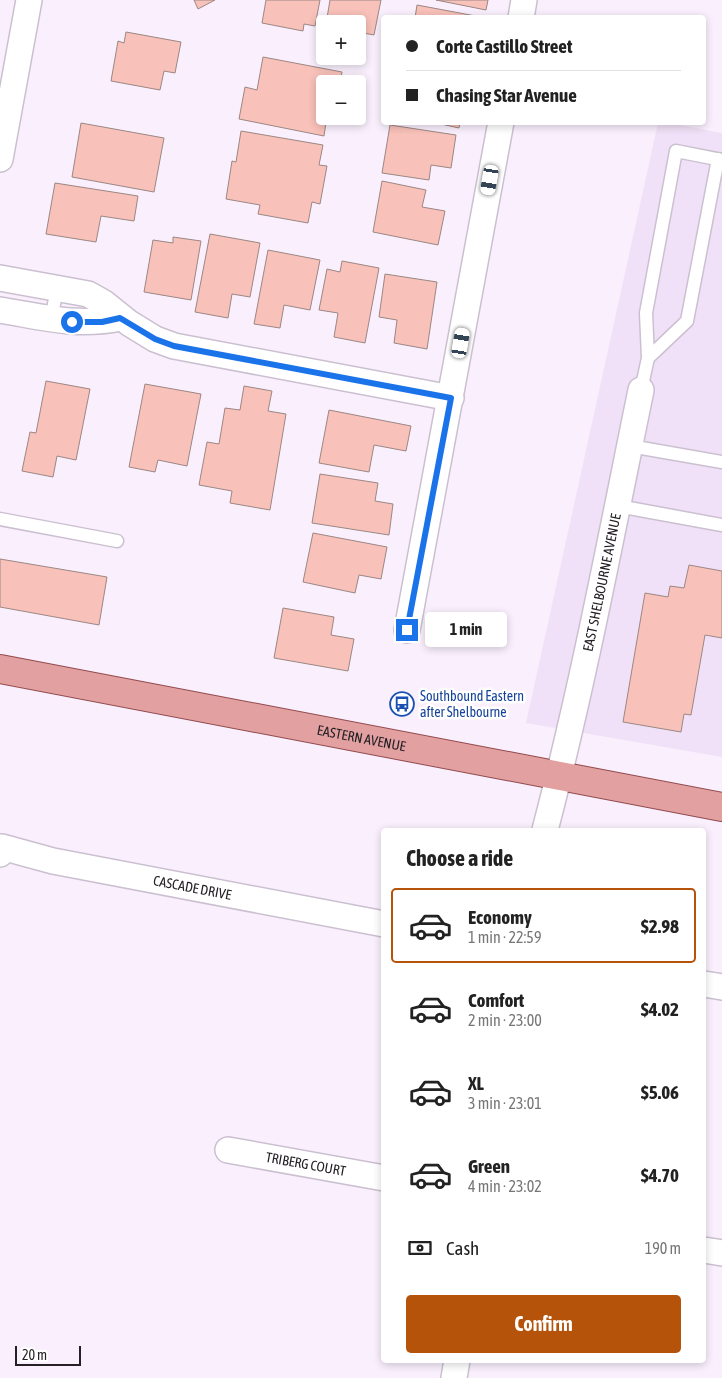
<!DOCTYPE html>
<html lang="en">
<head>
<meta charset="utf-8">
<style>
  body { margin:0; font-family:"Asap Condensed",sans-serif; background:#f6f6f6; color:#222; height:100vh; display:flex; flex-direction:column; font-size:19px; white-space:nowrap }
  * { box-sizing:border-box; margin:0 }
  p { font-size:16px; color:#767676 }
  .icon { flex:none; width:28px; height:28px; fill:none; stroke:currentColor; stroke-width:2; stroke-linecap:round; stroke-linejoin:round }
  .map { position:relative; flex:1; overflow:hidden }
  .panel { position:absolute; left:381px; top:828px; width:325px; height:535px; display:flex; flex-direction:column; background:#fff; border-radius:5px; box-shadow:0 2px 8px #0003 }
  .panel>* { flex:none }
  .guide { position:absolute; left:381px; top:15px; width:325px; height:110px; border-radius:5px; box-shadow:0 2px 8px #0003; display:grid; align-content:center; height:110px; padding:0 25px; background:#fff }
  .buttons { position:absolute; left:316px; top:15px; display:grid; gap:10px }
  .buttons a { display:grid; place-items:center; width:50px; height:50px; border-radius:5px; background:#fff; box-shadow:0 2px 8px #0003; font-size:25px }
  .scale { position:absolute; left:15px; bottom:12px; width:66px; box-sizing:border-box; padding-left:5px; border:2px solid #252026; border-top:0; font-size:14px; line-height:18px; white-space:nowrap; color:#252026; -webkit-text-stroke:4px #fff; paint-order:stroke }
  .end { position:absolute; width:22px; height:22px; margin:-11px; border:6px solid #1a73e8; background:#fff; box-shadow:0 0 0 2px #fff }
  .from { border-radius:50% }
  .bubble { position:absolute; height:35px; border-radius:5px; background:#fff; box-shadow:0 2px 8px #0003; font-size:16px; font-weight:700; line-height:35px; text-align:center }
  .car { position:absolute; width:15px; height:30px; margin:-15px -8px; border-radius:6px; box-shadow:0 0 4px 1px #0007; background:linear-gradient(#fff 24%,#345 0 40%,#fff 0 76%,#345 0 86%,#fff 0) }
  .guide b { display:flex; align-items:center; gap:18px; height:48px; font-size:19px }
  .guide b+b { border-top:1px solid #e0e0e0 }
  .guide i { width:12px; height:12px; background:#222 }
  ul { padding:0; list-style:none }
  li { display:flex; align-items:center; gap:15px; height:75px; margin:0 10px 8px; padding:0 15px; border:2px solid transparent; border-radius:5px }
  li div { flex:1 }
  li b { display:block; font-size:19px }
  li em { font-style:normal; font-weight:700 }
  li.active { border-color:#b45309 }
  li>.icon { width:45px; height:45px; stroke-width:1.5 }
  h2 { padding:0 25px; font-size:22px; line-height:60px }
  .pay { display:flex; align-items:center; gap:12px; height:55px; padding:0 25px; font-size:19px }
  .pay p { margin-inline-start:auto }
  .cta { display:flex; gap:10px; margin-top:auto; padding:10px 25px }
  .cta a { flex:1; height:58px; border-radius:5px; background:#b45309; color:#fff; font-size:20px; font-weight:700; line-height:58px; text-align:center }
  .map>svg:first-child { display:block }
</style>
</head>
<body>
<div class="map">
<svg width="722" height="1378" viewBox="0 0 722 1378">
  <rect width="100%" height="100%" fill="#f9effd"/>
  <path fill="#f1e1f8" d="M 658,123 L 669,123 L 722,133 L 722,757 L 526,723 Z"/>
  <path fill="#f8c1b9" stroke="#9c8784" d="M 194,0 L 215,0 L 198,9 Z
    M 266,0 L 320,0 L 315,26 L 304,24 L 303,31 L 262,23 Z
    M 330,0 L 381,0 L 374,35 L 358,32 L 358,24 L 326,24 Z
    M 436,0 L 488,0 L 486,10 Z
    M 417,5 L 481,17 L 481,18 L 415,18 Z
    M 126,32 L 181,42 L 175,73 L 164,71 L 160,90 L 111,81 L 118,41 L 124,43 Z
    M 263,57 L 342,72 L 340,84 L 325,84 L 325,116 L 327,116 L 324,136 L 239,119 L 245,87 L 257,90 Z
    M 432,122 L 460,122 L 459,128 Z
    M 81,123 L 164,138 L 154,192 L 72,177 Z
    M 390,125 L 456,135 L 451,168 L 431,165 L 429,180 L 382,173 Z
    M 241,131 L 323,145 L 319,165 L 327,166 L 320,204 L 312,202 L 308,223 L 258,214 L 260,205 L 226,199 L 232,161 L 236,162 Z
    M 382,181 L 426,190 L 422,207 L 445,211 L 438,245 L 373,232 Z
    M 55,183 L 138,196 L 134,221 L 101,216 L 96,242 L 46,234 Z
    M 210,234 L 260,243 L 250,297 L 232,294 L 228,318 L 195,312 Z
    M 173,237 L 201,241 L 191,300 L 144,292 L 153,240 L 173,243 Z
    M 268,250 L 320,260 L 310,310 L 284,305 L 280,328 L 254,324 Z
    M 342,261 L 379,268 L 365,343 L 334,337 L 338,313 L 319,310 L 327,269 L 340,272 Z
    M 385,274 L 437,282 L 427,349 L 394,343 L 397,320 L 379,317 Z
    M 46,381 L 90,389 L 76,460 L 57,456 L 53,477 L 22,471 L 30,432 L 36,433 Z
    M 145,384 L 201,394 L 187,466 L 158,460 L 155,472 L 129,467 Z
    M 244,386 L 272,391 L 268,411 L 286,414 L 270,510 L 230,503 L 232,491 L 199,485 L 207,442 L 219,444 L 225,408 L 240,410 Z
    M 329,410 L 411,426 L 406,451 L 374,445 L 369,472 L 319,463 Z
    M 320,474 L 378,483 L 375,501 L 393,504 L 389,535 L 312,523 Z
    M 313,533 L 387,547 L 381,579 L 359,575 L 355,593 L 303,582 Z
    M 0,559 L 107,577 L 99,625 L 0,607 Z
    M 689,565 L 722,571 L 722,638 L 705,635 L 691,715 L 684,714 L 681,732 L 623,722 L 645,593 L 668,597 L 670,586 L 684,588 Z
    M 283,608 L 334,617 L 331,635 L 354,639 L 348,671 L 274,658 Z"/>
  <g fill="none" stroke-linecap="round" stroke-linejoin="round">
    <g stroke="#cbc0d0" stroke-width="15">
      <path id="service" d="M 51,319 L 57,289
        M 648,358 L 687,321 L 718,159
        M 641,390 L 648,358 L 646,313 L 676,151 L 722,160
        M 630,446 L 722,462
        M 618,506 L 722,525
        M 0,519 L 117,541"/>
    </g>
    <g stroke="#cbc0d0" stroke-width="28">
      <g id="minor">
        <path d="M 521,18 L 524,0"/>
        <path d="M 0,159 L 29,0"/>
        <path d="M 0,278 L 88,294 L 104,303 L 129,323 L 155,339 L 174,346 L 451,398"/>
        <path d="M 0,310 C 43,317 76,327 120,318"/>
        <path d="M 407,630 L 501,122"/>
        <path id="s1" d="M 545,830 C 583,685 611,537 641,390"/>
        <path id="s2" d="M 0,854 L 2,847 L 53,861 L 384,924"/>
        <path d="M 704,984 L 722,987"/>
        <path id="s3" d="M 228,1150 L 384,1178"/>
        <path d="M 704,1250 L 722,1253"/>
        <path d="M 454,1378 L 457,1360"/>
      </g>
    </g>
    <g stroke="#934a4d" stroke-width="30">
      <g id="primary">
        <path id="s4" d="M 0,669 L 722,807"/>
      </g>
    </g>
    <use href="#service" stroke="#fff" stroke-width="12"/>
    <use href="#minor" stroke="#fff" stroke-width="25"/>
    <use href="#primary" stroke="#e2a0a1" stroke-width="28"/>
  </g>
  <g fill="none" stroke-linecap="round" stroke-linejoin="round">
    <path stroke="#1a73e8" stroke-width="6" d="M 72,322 L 102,322 L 120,318 L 155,339 L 174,346 L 451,398 L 407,630"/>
  </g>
  <defs>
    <g id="bus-ring" transform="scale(1.25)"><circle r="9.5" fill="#fff" stroke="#1a4fb4" stroke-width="1.5"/><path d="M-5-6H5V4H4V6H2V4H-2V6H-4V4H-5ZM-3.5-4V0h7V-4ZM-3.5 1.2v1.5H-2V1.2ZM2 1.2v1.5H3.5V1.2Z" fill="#1a4fb4"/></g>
  </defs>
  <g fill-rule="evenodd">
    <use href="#bus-ring" x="402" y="704"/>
  </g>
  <g text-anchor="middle" stroke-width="5" stroke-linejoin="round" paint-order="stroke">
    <g font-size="14" fill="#252026" stroke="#fff">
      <text dy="5" stroke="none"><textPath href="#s1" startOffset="254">EAST SHELBOURNE AVENUE</textPath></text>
      <text dy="5" stroke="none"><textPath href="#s4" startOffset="368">EASTERN AVENUE</textPath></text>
      <text dy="5" stroke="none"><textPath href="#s2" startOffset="202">CASCADE DRIVE</textPath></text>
      <text dy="5" stroke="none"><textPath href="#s3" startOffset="79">TRIBERG COURT</textPath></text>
    </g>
    <g font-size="14" fill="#164399" stroke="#fff" text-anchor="start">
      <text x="420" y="701">Southbound Eastern<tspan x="420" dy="16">after Shelbourne</tspan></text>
    </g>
  </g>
</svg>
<div class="buttons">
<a>+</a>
<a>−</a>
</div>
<div class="scale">20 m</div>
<i class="end from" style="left:72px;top:322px"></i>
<i class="end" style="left:407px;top:630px"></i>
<div class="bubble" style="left:425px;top:612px;width:82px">1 min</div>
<i class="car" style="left:490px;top:180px;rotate:190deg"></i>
<i class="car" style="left:461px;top:343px;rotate:10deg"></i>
<div class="guide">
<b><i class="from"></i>Corte Castillo Street</b>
<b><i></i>Chasing Star Avenue</b>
</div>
<section class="panel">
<h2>Choose a ride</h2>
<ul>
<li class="active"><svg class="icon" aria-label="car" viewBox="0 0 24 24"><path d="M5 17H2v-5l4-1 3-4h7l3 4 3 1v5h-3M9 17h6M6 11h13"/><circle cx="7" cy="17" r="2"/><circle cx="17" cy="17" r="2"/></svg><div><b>Economy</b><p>1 min · 22:59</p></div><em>$2.98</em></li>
<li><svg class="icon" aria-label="car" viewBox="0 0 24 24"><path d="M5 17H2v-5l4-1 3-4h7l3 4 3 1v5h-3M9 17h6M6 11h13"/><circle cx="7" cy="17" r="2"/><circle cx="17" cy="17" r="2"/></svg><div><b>Comfort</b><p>2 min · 23:00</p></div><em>$4.02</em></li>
<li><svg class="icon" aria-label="car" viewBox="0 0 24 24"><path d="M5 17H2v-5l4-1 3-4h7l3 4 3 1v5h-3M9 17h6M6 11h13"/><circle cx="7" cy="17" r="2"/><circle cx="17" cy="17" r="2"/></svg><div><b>XL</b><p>3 min · 23:01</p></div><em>$5.06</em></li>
<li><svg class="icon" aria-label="car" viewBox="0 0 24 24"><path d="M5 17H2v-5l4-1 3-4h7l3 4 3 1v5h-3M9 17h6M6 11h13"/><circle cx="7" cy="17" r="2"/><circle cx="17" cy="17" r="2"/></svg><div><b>Green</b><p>4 min · 23:02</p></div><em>$4.70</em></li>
</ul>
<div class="pay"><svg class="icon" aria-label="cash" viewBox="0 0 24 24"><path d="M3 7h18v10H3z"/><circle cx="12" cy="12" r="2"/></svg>Cash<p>190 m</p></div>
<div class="cta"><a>Confirm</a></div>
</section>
</div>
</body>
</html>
